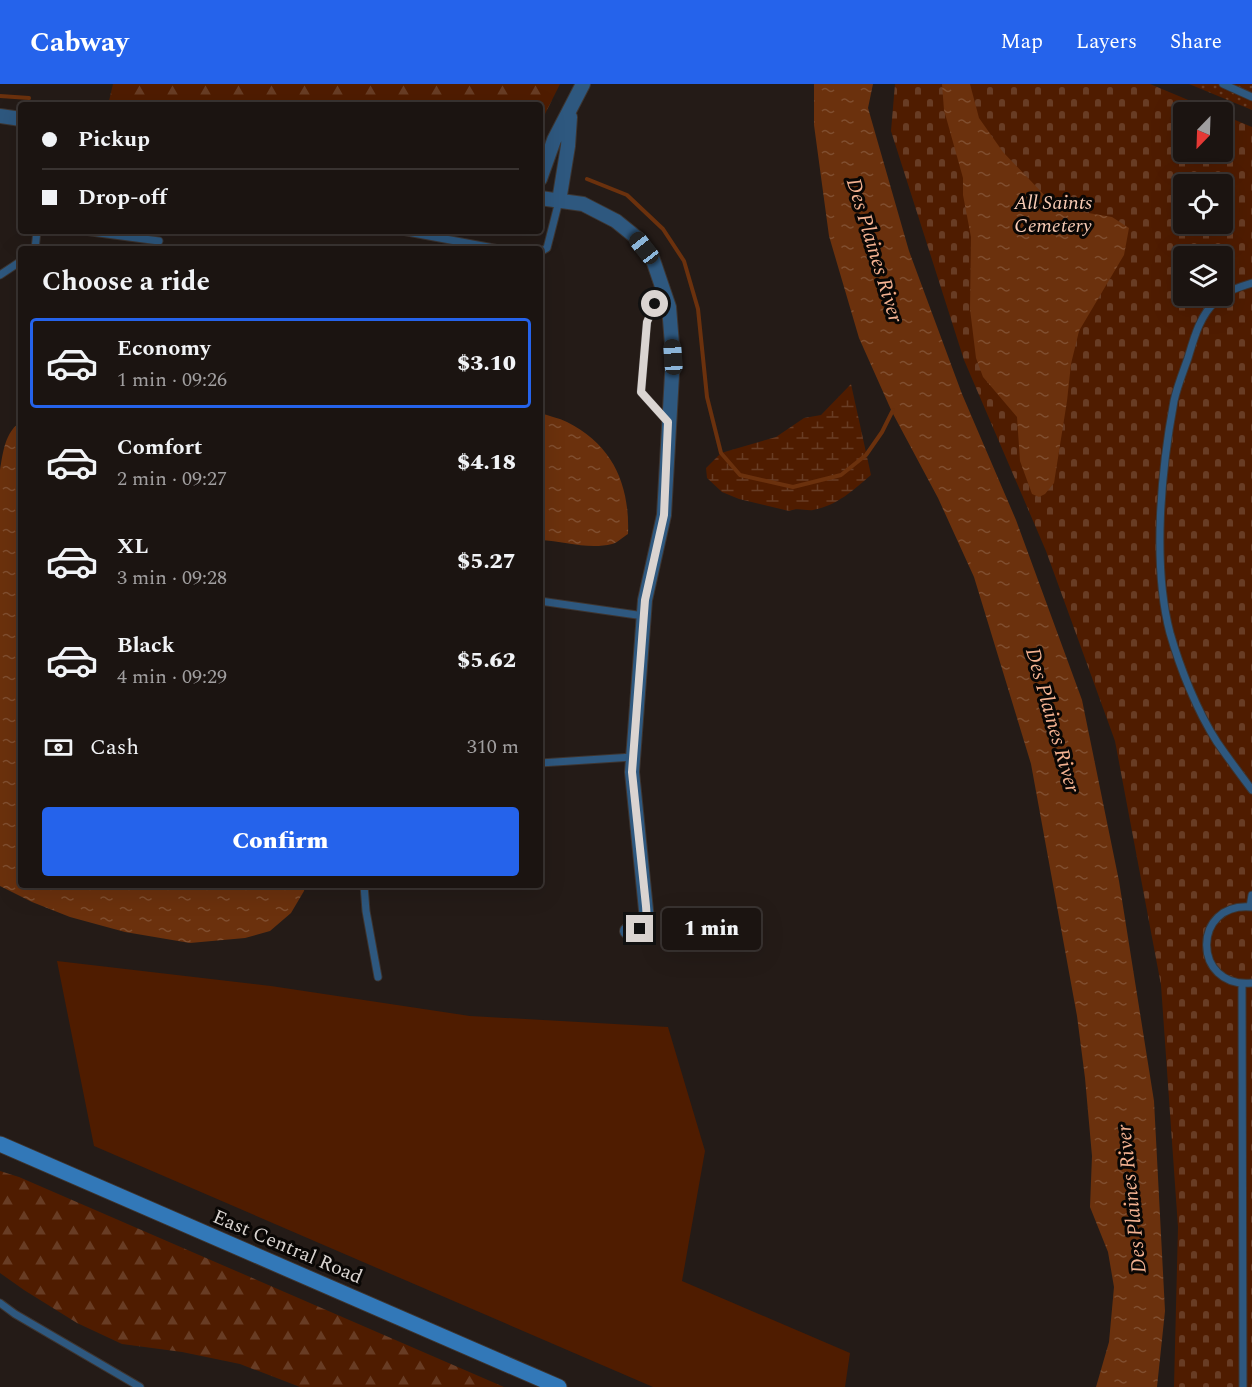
<!DOCTYPE html>
<html lang="en">
<head>
<meta charset="utf-8">
<style>
  body { margin:0; font-family:Spectral,serif; background:#28211f; color:#f1f3f6; height:100vh; display:flex; flex-direction:column; font-size:22px; white-space:nowrap }
  * { box-sizing:border-box; margin:0 }
  p { font-size:20px; color:#a09e9f }
  .icon { flex:none; width:33px; height:33px; fill:none; stroke:currentColor; stroke-width:2; stroke-linecap:round; stroke-linejoin:round }
  .map { position:relative; flex:1; overflow:hidden }
  .details { position:absolute; left:18px; top:162px; width:525px; height:642px; display:flex; flex-direction:column; background:#1b1411; border-radius:6px; box-shadow:0 6px 24px #0002,0 0 0 2px #393331 }
  .details>* { flex:none }
  .hud { position:absolute; left:18px; top:18px; width:525px; height:132px; border-radius:6px; box-shadow:0 6px 24px #0002,0 0 0 2px #393331; display:grid; align-content:center; height:132px; padding:0 24px; background:#1b1411 }
  .needle { width:39px; rotate:203deg }
  .buttons { position:absolute; left:1173px; top:18px; display:grid; gap:12px }
  .buttons a { display:grid; place-items:center; width:60px; height:60px; border-radius:6px; background:#1b1411; box-shadow:0 6px 24px #0002,0 0 0 2px #393331; font-size:30px }
  .end { position:absolute; width:27px; height:27px; margin:-14px; border:8px solid #dad4d1; background:#111; box-shadow:0 0 0 3px #111 }
  .from { border-radius:50% }
  .bubble { position:absolute; height:42px; border-radius:6px; background:#1b1411; box-shadow:0 6px 24px #0002,0 0 0 2px #393331; font-size:20px; font-weight:800; line-height:42px; text-align:center }
  .car { position:absolute; width:18px; height:36px; margin:-18px -9px; border-radius:8px; box-shadow:0 0 4px 2px #0007; background:linear-gradient(#222 24%,#8ab4d8 0 40%,#222 0 76%,#8ab4d8 0 86%,#222 0) }
  .hud b { display:flex; align-items:center; gap:21px; height:57px; font-size:22px }
  .hud b+b { border-top:2px solid #393331 }
  .hud i { width:15px; height:15px; background:#f1f3f6 }
  ul { padding:0; list-style:none }
  li { display:flex; align-items:center; gap:18px; height:90px; margin:0 12px 9px; padding:0 12px; border:3px solid transparent; border-radius:6px }
  li div { flex:1 }
  li b { display:block; font-size:22px }
  li em { font-style:normal; font-weight:800 }
  li.current { border-color:#2563eb }
  li>.icon { width:54px; height:54px; stroke-width:1.5 }
  h2 { padding:0 24px; font-size:27px; line-height:72px }
  .pay { display:flex; align-items:center; gap:15px; height:66px; padding:0 24px; font-size:22px }
  .pay p { margin-inline-start:auto }
  .cta { display:flex; gap:12px; margin-top:auto; padding:12px 24px }
  .cta a { flex:1; height:69px; border-radius:6px; background:#2563eb; color:#fff; font-size:24px; font-weight:800; line-height:69px; text-align:center }
  header { display:flex; align-items:center; gap:36px; box-sizing:border-box; height:84px; padding:0 30px; background:#2563eb; color:#fff }
  header strong { font-size:28px }
  nav { display:flex; gap:33px; margin-inline-start:auto; font-size:21px }
  .map>svg:first-child { display:block }
</style>
</head>
<body>
<header>
<strong>Cabway</strong>
<nav><a>Map</a><a>Layers</a><a>Share</a></nav>
</header>
<div class="map">
<svg width="1252" height="1303" viewBox="0 0 1252 1303">
  <defs>
    <pattern id="grass-dots" width="8" height="8" patternUnits="userSpaceOnUse" patternTransform="scale(1.5)"><rect width="8" height="8" fill="#4f1c00"/><path d="M2 2h.1M6 6h.1" fill="none" stroke="#683c24" stroke-width="1.8" stroke-linecap="round"/></pattern>
    <pattern id="forest-firs" width="22" height="20" patternUnits="userSpaceOnUse" patternTransform="scale(1.5)"><rect width="22" height="20" fill="#4f1c00"/><path d="M5 1l3.5 6h-7zM16 11l3.5 6h-7z" fill="#683c24"/></pattern>
    <pattern id="wetland-marsh" width="20" height="14" patternUnits="userSpaceOnUse" patternTransform="scale(1.5)"><rect width="20" height="14" fill="#4f1c00"/><path d="M1 5h8M5 5V1M11 12h8M15 12V8" fill="none" stroke="#683c24"/></pattern>
    <pattern id="cemetery-stones" width="16" height="16" patternUnits="userSpaceOnUse" patternTransform="scale(1.5)"><rect width="16" height="16" fill="#4f1c00"/><path d="M2 7V4a2 2 0 0 1 4 0v3zM10 15v-3a2 2 0 0 1 4 0v3z" fill="#683c24"/></pattern>
    <pattern id="water-ripples" width="26" height="14" patternUnits="userSpaceOnUse" patternTransform="scale(1.5)"><rect width="26" height="14" fill="#6b310d"/><path d="M2 4q2-2 4 0t4 0M15 11q2-2 4 0t4 0" fill="none" stroke="#804e2f"/></pattern>
  </defs>
  <rect width="100%" height="100%" fill="#241b17"/>
  <path fill="url(#grass-dots)" d="M 1189,0 L 1252,0 L 1252,26 Z"/>
  <path fill="url(#forest-firs)" d="M 113,0 L 560,0 L 540,40 L 540,21 L 108,21 Z
    M 0,1087 L 19,1093 L 504,1303 L 300,1303 L 240,1280 L 182,1268 L 122,1260 L 77,1239 L 24,1206 L 0,1189 Z"/>
  <path fill="url(#wetland-marsh)" d="M 851,300 L 871,391 C 852,407 838,421 813,426 C 805,427 798,423 789,427 L 739,415 L 722,408 L 707,394 L 706,384 L 721,369 L 776,353 L 804,334 L 821,331 Z"/>
  <path fill="url(#cemetery-stones)" fill-rule="evenodd" d="M 895,0 L 1150,0 L 1217,28 L 1184,28 L 1184,68 L 1222,68 L 1223,31 L 1252,43 L 1252,1303 L 1174,1303 L 1178,1143 L 1161,901 L 1115,657 L 1046,467 L 964,276 L 891,47 ZM 1184,100 L 1222,100 L 1222,140 L 1184,140 ZM 1184,172 L 1222,172 L 1222,212 L 1184,212 Z"/>
  <path fill="#4f1c00" d="M 57,877 L 271,902 L 470,932 L 668,943 L 705,1067 L 682,1197 L 850,1269 L 845,1303 L 653,1303 L 94,1062 Z"/>
  <path fill="url(#water-ripples)" d="M 814,0 L 873,0 L 868,24 L 909,167 L 962,310 L 1016,436 L 1082,616 L 1119,797 L 1154,1017 L 1165,1227 L 1157,1303 L 1096,1303 L 1109,1258 L 1114,1203 L 1108,1168 L 1090,1123 L 1092,1072 L 1085,994 L 1077,932 L 1031,680 L 974,493 L 938,414 L 892,328 L 859,254 L 829,152 L 814,41 Z
    M 942,0 L 970,0 L 979,34 L 1003,68 L 1051,118 L 1071,126 L 1112,133 L 1129,144 L 1124,171 L 1079,247 L 1071,280 L 1067,317 L 1054,399 L 1045,410 L 1039,413 L 1032,410 L 1020,377 L 1017,333 L 983,293 L 976,274 L 970,225 L 971,153 L 963,111 L 963,94 L 944,26 Z
    M 540,329 C 549,332 559,334 567,338 C 613,361 630,401 628,450 C 623,453 617,459 612,460 C 588,466 564,457 540,456 Z
    M 21,338 L 21,801 L 305,801 L 304,807 L 291,829 L 270,847 L 245,854 L 190,859 L 125,848 L 70,833 L 32,818 L 0,802 L 0,386 C 3,369 5,347 21,338 Z"/>
  <g fill="none" stroke-linecap="round" stroke-linejoin="round">
    <path stroke="#6b310d" stroke-width="4" d="M 0,12 L 29,14
      M 587,95 L 627,111 L 663,145 L 684,177 L 698,225 L 707,313 L 721,369 L 740,391 L 793,403 L 841,391 L 866,371 L 882,348 L 893,326"/>
    <g stroke="#3d3531" stroke-width="9">
      <path id="service" d="M 1223,0 L 1252,13
        M 84,147 L 159,157
        M 402,147 L 499,165
        M 35,165 L 37,147
        M 540,168 L 547,164 L 559,117
        M 0,191 L 21,177
        M 1252,199 C 1239,203 1226,207 1216,217 C 1200,231 1194,254 1188,274 C 1183,288 1177,303 1174,317 C 1161,387 1152,480 1170,549 C 1180,584 1197,627 1217,658 C 1228,674 1240,690 1252,706
        M 661,206 L 647,238 L 641,308 L 667,337
        M 540,517 L 644,532
        M 540,679 L 633,673
        M 364,801 L 366,827 L 378,893
        M 1250,823 L 1252,811
        M 1252,823 C 1191,817 1192,905 1252,899
        M 1242,899 L 1243,1303
        M 0,1219 L 15,1230 L 140,1303"/>
    </g>
    <g stroke="#3d3531" stroke-width="16">
      <path id="minor" d="M 0,32 L 21,35
        M 540,95 L 554,56 L 583,0
        M 540,114 L 583,120 L 616,137 L 637,154 L 652,173 L 669,223 L 673,273 L 664,431 L 645,516 L 632,688 L 647,836 L 640,845 L 627,847
        M 559,117 L 568,62 L 570,33"/>
    </g>
    <g stroke="#3d3531" stroke-width="17">
      <path id="secondary" d="M 0,1060 L 559,1303"/>
    </g>
    <use href="#service" stroke="#2e587f" stroke-width="7"/>
    <use href="#minor" stroke="#2e587f" stroke-width="14"/>
    <use href="#secondary" stroke="#3278b8" stroke-width="15"/>
  </g>
  <g fill="none" stroke-linecap="round" stroke-linejoin="round">
    <path stroke="#dad4d1" stroke-width="8" d="M 640,845 L 647,836 L 646,822 L 632,688 L 645,516 L 664,431 L 668,338 L 641,308 L 647,238 L 655,220"/>
  </g>
  <g text-anchor="middle" stroke-width="6" stroke-linejoin="round" paint-order="stroke">
    <g font-size="20" font-style="italic" fill="#f9ccb6" stroke="#0a0705">
      <text x="1053" y="125">All Saints<tspan x="1053" dy="23">Cemetery</tspan></text>
    </g>
    <g font-size="20" fill="#dad4d1" stroke="#0a0705">
      <text transform="translate(288 1162) rotate(23)" y="7">East Central Road</text>
    </g>
    <g font-size="21" font-style="italic" fill="#f5b392" stroke="#0a0705">
      <text transform="translate(875 166) rotate(73)" y="7">Des Plaines River</text>
      <text transform="translate(1053 636) rotate(74)" y="7">Des Plaines River</text>
      <text transform="translate(1131 1115) rotate(-96)" y="7">Des Plaines River</text>
    </g>
  </g>
</svg>
<div class="buttons">
<a><svg class="needle" viewBox="-14 -14 28 28"><path d="M0-13l5 13h-10z" fill="#e53935"/><path d="M0 13l5-13h-10z" fill="#a09e9f"/></svg></a>
<a><svg class="icon" aria-label="locate" viewBox="0 0 24 24"><circle cx="12" cy="12" r="6"/><path d="M12 2v4M12 18v4M2 12h4M18 12h4"/></svg></a>
<a><svg class="icon" aria-label="layers" viewBox="0 0 24 24"><path d="M12 4l9 5-9 5-9-5zM3 14l9 5 9-5"/></svg></a>
</div>
<i class="end from" style="left:655px;top:220px"></i>
<i class="end" style="left:640px;top:845px"></i>
<div class="bubble" style="left:662px;top:824px;width:99px">1 min</div>
<i class="car" style="left:644px;top:164px;rotate:322deg"></i>
<i class="car" style="left:673px;top:273px;rotate:356deg"></i>
<div class="hud">
<b><i class="from"></i>Pickup</b>
<b><i></i>Drop-off</b>
</div>
<section class="details">
<h2>Choose a ride</h2>
<ul>
<li class="current"><svg class="icon" aria-label="car" viewBox="0 0 24 24"><path d="M5 17H2v-5l4-1 3-4h7l3 4 3 1v5h-3M9 17h6M6 11h13"/><circle cx="7" cy="17" r="2"/><circle cx="17" cy="17" r="2"/></svg><div><b>Economy</b><p>1 min · 09:26</p></div><em>$3.10</em></li>
<li><svg class="icon" aria-label="car" viewBox="0 0 24 24"><path d="M5 17H2v-5l4-1 3-4h7l3 4 3 1v5h-3M9 17h6M6 11h13"/><circle cx="7" cy="17" r="2"/><circle cx="17" cy="17" r="2"/></svg><div><b>Comfort</b><p>2 min · 09:27</p></div><em>$4.18</em></li>
<li><svg class="icon" aria-label="car" viewBox="0 0 24 24"><path d="M5 17H2v-5l4-1 3-4h7l3 4 3 1v5h-3M9 17h6M6 11h13"/><circle cx="7" cy="17" r="2"/><circle cx="17" cy="17" r="2"/></svg><div><b>XL</b><p>3 min · 09:28</p></div><em>$5.27</em></li>
<li><svg class="icon" aria-label="car" viewBox="0 0 24 24"><path d="M5 17H2v-5l4-1 3-4h7l3 4 3 1v5h-3M9 17h6M6 11h13"/><circle cx="7" cy="17" r="2"/><circle cx="17" cy="17" r="2"/></svg><div><b>Black</b><p>4 min · 09:29</p></div><em>$5.62</em></li>
</ul>
<div class="pay"><svg class="icon" aria-label="cash" viewBox="0 0 24 24"><path d="M3 7h18v10H3z"/><circle cx="12" cy="12" r="2"/></svg>Cash<p>310 m</p></div>
<div class="cta"><a>Confirm</a></div>
</section>
</div>
</body>
</html>
